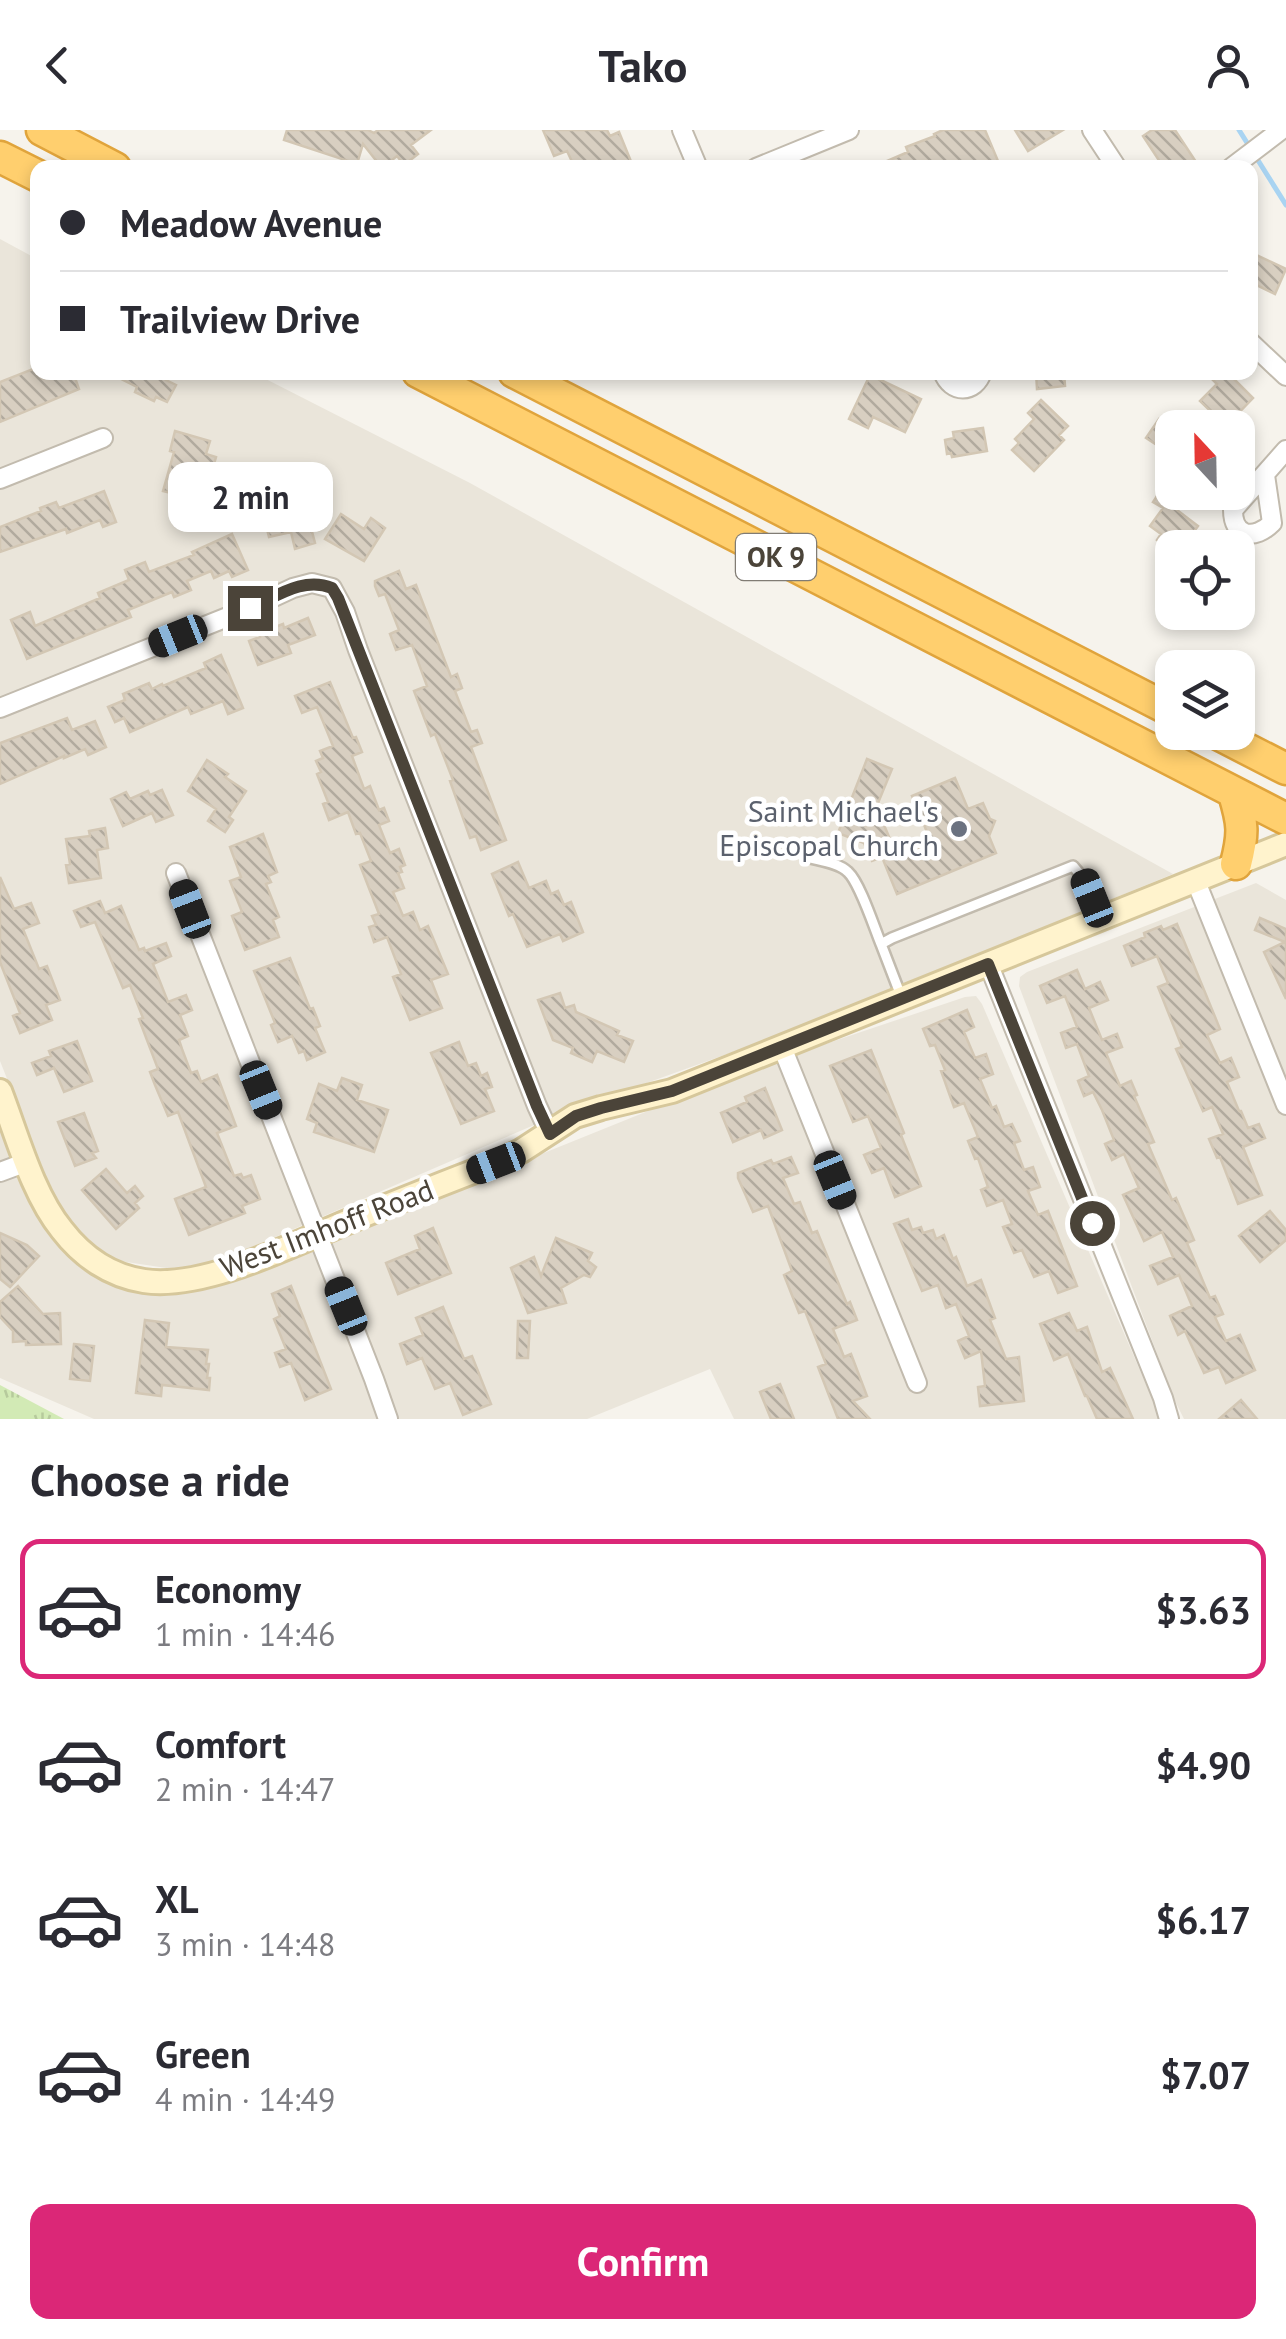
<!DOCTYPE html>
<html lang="en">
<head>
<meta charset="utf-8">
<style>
  body { margin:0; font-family:"PT Sans",sans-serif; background:#f7f7f7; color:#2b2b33; height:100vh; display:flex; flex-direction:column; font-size:38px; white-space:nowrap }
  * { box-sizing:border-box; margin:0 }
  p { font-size:32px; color:#7c7c81 }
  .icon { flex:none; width:55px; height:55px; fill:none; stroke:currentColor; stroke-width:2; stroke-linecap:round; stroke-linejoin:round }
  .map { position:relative; height:1289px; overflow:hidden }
  .side { display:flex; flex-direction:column; background:#fff; flex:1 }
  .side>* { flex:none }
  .hud { position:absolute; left:30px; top:30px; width:1228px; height:220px; border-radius:20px; box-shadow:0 5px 15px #0003; display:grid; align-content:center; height:220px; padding:0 30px; background:#fff }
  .needle { width:65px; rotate:338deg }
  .fabs { position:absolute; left:1155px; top:280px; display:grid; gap:20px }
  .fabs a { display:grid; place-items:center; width:100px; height:100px; border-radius:20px; background:#fff; box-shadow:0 5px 15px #0003; font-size:50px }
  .end { position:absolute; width:45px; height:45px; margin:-22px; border:12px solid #4b4439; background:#fff; box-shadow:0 0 0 5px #fff }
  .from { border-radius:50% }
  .bubble { position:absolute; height:70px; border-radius:20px; background:#fff; box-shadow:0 5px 15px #0003; font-size:32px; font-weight:700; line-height:70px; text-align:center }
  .car { position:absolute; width:30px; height:60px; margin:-30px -15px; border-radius:12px; box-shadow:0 0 8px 2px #0007; background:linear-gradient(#222 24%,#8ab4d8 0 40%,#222 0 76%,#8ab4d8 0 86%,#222 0) }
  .hud b { display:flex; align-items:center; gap:35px; height:95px; font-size:38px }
  .hud b+b { border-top:2px solid #e1e1e2 }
  .hud i { width:25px; height:25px; background:#2b2b33 }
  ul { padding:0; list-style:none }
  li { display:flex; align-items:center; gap:30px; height:140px; margin:0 20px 15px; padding:0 10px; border:5px solid transparent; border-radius:20px }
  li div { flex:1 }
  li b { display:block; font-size:38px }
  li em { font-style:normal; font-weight:700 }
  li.current { border-color:#db2777 }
  li>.icon { width:90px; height:90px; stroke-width:1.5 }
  h2 { padding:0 30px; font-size:45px; line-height:120px }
  .action { display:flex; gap:20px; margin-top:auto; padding:20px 30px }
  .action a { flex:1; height:115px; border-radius:20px; background:#db2777; color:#fff; font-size:40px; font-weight:700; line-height:115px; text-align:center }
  header { display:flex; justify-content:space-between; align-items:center; height:130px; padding:0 30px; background:#fff; font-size:45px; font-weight:700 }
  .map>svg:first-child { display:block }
</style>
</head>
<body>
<header><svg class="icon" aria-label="back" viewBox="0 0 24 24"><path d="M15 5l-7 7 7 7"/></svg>Tako<svg class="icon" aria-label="person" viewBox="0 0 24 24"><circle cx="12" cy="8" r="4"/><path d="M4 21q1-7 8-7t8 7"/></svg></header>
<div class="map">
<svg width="1286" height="1289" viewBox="0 0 1286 1289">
  <defs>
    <pattern id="grass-tufts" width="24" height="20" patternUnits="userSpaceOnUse" patternTransform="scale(2.5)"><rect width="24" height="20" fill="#d2eab5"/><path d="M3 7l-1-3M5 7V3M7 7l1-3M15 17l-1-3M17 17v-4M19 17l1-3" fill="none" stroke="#b6ca9c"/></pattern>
    <pattern id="building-back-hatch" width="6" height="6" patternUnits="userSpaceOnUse" patternTransform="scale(2.5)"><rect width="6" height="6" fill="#d8cfc1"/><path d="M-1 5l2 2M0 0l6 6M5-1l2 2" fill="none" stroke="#b1aa9e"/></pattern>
  </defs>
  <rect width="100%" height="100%" fill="#f6f3ec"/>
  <path fill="#eae5da" d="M 0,109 L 37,129 L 38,242 L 254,243 L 470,353 L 1173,744 L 791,901 L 555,986 L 259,1114 L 206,1134 L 173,1139 L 113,1130 L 78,1105 L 58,1077 L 0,931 Z
    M 1256,753 L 1286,770 L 1286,1289 L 1184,1289 L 1174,1269 L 1019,856 L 1020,847 L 1027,842 Z
    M 976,866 L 982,874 L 1161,1289 L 734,1289 L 710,1239 L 587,1289 L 94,1289 L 0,1248 L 0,991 L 38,1089 L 74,1127 L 128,1157 L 346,1103 L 757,937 L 965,867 Z"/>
  <path fill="url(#grass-tufts)" d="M 0,1255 L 64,1289 L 0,1289 Z"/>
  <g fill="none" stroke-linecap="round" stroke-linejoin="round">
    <path stroke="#a9d4f2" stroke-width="5" d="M 1239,0 L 1286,75"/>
  </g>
  <path fill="url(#building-back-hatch)" stroke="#d3c7b4" stroke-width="2.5" d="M 287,0 L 368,0 L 374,3 L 378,0 L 431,0 L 411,15 L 418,24 L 404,35 L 397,26 L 382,38 L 363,14 L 357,34 L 284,10 Z
    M 543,0 L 607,0 L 610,6 L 619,2 L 632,34 L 624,38 L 575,38 L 567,21 L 554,26 Z
    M 943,0 L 985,0 L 998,31 L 982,38 L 871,38 L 908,22 L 906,17 L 935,6 L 934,4 Z
    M 1015,0 L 1063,0 L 1028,21 Z
    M 1152,0 L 1175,0 L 1196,32 L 1187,38 L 1164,38 L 1143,6 Z
    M 1250,122 L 1286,139 L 1275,164 L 1250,152 Z
    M 38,237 L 38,242 L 73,242 L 79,259 L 0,292 L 0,252 Z
    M 107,242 L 159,242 L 168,247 L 166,250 L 176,255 L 167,272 L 156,267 L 154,271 L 135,262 L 137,257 Z
    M 1036,242 L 1064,242 L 1065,256 L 1037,259 Z
    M 1205,242 L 1227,242 L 1253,268 L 1226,296 L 1200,271 L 1217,254 Z
    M 870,245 L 921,269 L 905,302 L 873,287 L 868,298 L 849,289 Z
    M 1041,270 L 1068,296 L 1059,305 L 1064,310 L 1034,341 L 1012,320 L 1019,313 L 1015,309 L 1034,289 L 1028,283 Z
    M 1159,289 L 1172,298 L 1172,325 L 1146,308 Z
    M 983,298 L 987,321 L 952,327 L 951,323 L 947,324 L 945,310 L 954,308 L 953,302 Z
    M 175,301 L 210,311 L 206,324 L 216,327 L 210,347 L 202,344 L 198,357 L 188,354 L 184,366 L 163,361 L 174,322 L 170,321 Z
    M 1172,343 L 1172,362 L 1188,362 L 1177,380 L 1198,396 L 1182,418 L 1172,418 L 1172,442 L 1157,430 L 1166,417 L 1157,410 L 1161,404 L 1150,396 L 1163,378 L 1153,372 Z
    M 104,361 L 116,392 L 103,397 L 100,390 L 67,403 L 66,399 L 0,422 L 0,397 L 41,381 L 40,378 L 56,372 L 59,378 Z
    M 303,368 L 315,413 L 295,419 L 291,402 L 269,407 L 263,383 L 289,376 L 288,372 Z
    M 341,384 L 364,399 L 371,388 L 385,398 L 364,431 L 325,409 Z
    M 232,404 L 248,440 L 232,447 L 229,441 L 214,448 L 211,441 L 187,451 L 191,460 L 174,467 L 172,462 L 128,480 L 131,487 L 27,529 L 11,490 L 30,482 L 35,496 L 100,468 L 98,463 L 129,450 L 125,440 L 145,432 L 149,442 L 194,425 L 192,422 Z
    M 399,441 L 406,459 L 416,455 L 451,547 L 457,544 L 462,558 L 455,561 L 471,602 L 477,600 L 482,613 L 471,617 L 506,710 L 481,720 L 476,706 L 470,708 L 450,651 L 453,650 L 435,604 L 431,606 L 414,561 L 427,556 L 412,515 L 396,520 L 390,504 L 399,500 L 385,464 L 379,466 L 375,456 L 375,451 Z
    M 308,488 L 315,505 L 288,515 L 291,523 L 258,535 L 249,511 L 260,507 L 259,503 L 283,494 L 284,498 Z
    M 221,525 L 243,578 L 228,584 L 223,571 L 191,584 L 188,577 L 130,602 L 124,588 L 115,592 L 108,577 L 125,570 L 123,564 L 149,553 L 152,559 L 162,554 L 163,556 L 206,538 L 204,533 Z
    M 330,552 L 353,608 L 356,607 L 362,622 L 352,626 L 364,659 L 370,656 L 379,680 L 384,678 L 389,691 L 379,695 L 390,723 L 399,719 L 405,735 L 400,737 L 402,742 L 398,743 L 404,758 L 393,762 L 403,786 L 413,782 L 420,800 L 428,796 L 448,844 L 431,850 L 442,878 L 410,890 L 393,847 L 401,844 L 387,807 L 374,812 L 369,797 L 376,795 L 372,786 L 379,784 L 360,735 L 371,731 L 360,703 L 356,704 L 348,682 L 329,690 L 323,674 L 328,672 L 317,644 L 321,642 L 316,631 L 323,628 L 320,621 L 333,616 L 317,577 L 302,583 L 295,566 Z
    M 67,588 L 72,600 L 95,591 L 106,617 L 88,625 L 85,619 L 64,628 L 64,626 L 0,654 L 0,613 Z
    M 867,629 L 892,639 L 871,690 L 884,695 L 898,728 L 932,714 L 912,666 L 955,648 L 968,679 L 983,673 L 990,689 L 995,691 L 989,706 L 996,723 L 897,764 L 882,727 L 872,731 L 864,713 L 838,703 Z
    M 207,630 L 228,644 L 225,647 L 246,661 L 229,687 L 233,690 L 225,702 L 208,691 L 216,679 L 188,661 Z
    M 162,660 L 173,685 L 156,692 L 152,683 L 123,696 L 111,669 L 126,662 L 130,669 L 148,661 L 150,665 Z
    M 105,698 L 108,718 L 97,720 L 101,748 L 69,753 L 66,735 L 70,734 L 66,709 L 90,706 L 89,701 Z
    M 263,704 L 277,742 L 268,746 L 271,752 L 266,754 L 279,787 L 273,790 L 279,807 L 245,820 L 232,786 L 242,782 L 230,751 L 241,747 L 230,717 Z
    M 518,732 L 529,758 L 546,751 L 551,764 L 558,761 L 564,775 L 571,772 L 583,802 L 563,811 L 560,804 L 527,817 L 513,784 L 509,786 L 492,744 Z
    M 0,747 L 14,779 L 31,773 L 39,793 L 23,799 L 39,839 L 47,836 L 60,870 L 46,875 L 52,890 L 20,903 L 13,886 L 20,883 L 0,832 Z
    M 100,771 L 105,783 L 121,776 L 139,820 L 144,818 L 145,821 L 166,813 L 171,826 L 153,834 L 168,872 L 186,865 L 192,880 L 180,885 L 188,906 L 179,910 L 182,919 L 191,943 L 197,941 L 201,952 L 217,945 L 236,996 L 217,1003 L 234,1046 L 241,1044 L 243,1048 L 251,1045 L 260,1069 L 242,1076 L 245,1083 L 189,1105 L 175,1069 L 206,1057 L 178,982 L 168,986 L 155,955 L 150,942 L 158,939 L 139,889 L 143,888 L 130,855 L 123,858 L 95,792 L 81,797 L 74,781 Z
    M 1260,788 L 1286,799 L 1286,869 L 1264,822 L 1285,812 L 1255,800 Z
    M 1177,794 L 1220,899 L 1207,905 L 1220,933 L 1231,928 L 1239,947 L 1227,952 L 1239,981 L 1241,981 L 1248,998 L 1259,994 L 1265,1008 L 1243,1017 L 1262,1065 L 1238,1074 L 1220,1027 L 1217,1028 L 1209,1009 L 1223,1004 L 1212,977 L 1203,981 L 1176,919 L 1182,917 L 1158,857 L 1168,853 L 1157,826 L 1132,836 L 1124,816 L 1145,807 L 1144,803 L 1161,796 L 1163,800 Z
    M 290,828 L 310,879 L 313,878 L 320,896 L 315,898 L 325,922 L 307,930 L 304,921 L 299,923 L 292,906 L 278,912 L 271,895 L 275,893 L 254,841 Z
    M 1077,840 L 1085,859 L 1100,852 L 1108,870 L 1089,878 L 1102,910 L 1117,904 L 1122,917 L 1106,923 L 1120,956 L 1131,951 L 1137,965 L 1134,966 L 1154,1012 L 1148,1014 L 1172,1070 L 1176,1068 L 1194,1110 L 1187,1113 L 1210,1168 L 1215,1166 L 1223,1184 L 1215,1187 L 1226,1211 L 1240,1205 L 1255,1240 L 1226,1253 L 1219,1237 L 1204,1243 L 1185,1201 L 1178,1205 L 1170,1186 L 1192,1176 L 1179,1145 L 1158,1154 L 1150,1136 L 1173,1127 L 1162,1102 L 1144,1111 L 1123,1065 L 1139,1058 L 1124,1024 L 1112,1030 L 1105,1014 L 1114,1010 L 1102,980 L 1093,962 L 1084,966 L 1078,951 L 1089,946 L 1077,914 L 1066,918 L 1061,903 L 1077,897 L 1065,866 L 1047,873 L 1040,856 Z
    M 560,863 L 565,878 L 574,875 L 576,882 L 619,901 L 617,905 L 633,911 L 624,932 L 597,921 L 592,932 L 571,923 L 573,918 L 553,910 L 538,870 Z
    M 967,880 L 974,897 L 964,902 L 975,928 L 986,924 L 993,944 L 980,949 L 992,978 L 996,976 L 1004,997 L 1012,994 L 1020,1011 L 1014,1013 L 1024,1040 L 1033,1037 L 1040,1057 L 1028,1061 L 1038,1085 L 1048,1081 L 1077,1156 L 1058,1163 L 1049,1141 L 1034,1147 L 1022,1120 L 1014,1123 L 1003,1097 L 1012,1094 L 1003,1070 L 987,1076 L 981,1060 L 988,1057 L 978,1028 L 975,1029 L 968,1011 L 978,1007 L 964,973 L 954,977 L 941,941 L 945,940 L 935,915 L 930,916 L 923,899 Z
    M 77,911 L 92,951 L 64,962 L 54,938 L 37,945 L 32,933 L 51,926 L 49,921 Z
    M 459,912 L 468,936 L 476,933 L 481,946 L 487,943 L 492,957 L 485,959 L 494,981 L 461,994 L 431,923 Z
    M 871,920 L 904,1003 L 901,1005 L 921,1056 L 895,1067 L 884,1038 L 872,1043 L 864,1025 L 881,1018 L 868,986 L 853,992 L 830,936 Z
    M 342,948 L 362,955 L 357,970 L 388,980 L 374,1022 L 314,1002 L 317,993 L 307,989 L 319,954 L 337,961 Z
    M 765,958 L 782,1000 L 764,1008 L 761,1000 L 733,1012 L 721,983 L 747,972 L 745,967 Z
    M 84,983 L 98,1021 L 92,1023 L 96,1028 L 75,1036 L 58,992 Z
    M 791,1027 L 798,1043 L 783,1048 L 794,1074 L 800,1072 L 812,1103 L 817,1101 L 847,1174 L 850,1172 L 857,1190 L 833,1199 L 844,1227 L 851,1224 L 867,1266 L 853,1271 L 870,1289 L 838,1289 L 818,1237 L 826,1234 L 805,1181 L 799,1183 L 784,1145 L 792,1141 L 768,1076 L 753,1082 L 738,1048 L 738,1043 L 771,1030 L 773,1034 Z
    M 106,1039 L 127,1063 L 135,1056 L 143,1066 L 135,1073 L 139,1078 L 116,1099 L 82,1060 Z
    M 1270,1081 L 1286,1100 L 1286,1110 L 1260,1132 L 1239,1106 Z
    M 908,1089 L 912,1100 L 921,1097 L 923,1103 L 933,1100 L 936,1109 L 944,1105 L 953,1129 L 956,1127 L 967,1156 L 981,1150 L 995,1188 L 990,1190 L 1006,1229 L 1019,1227 L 1024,1271 L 980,1276 L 978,1257 L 985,1256 L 981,1221 L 965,1228 L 958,1211 L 969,1206 L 956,1174 L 946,1178 L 938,1155 L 922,1161 L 894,1094 Z
    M 433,1098 L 451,1143 L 398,1164 L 386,1133 L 420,1119 L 415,1106 Z
    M 0,1103 L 27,1115 L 39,1126 L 10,1157 L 0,1149 Z
    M 556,1108 L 592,1123 L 588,1131 L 596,1137 L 590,1147 L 584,1145 L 561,1158 L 566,1173 L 528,1183 L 511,1138 L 534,1127 L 541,1146 Z
    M 18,1156 L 43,1184 L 60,1183 L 61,1214 L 26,1215 L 26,1211 L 13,1212 L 13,1201 L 0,1187 L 0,1172 Z
    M 291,1156 L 331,1259 L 305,1270 L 291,1233 L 280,1237 L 275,1223 L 286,1219 L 274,1189 L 280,1186 L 272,1164 Z
    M 443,1177 L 464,1229 L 472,1226 L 491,1274 L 463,1285 L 450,1253 L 435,1259 L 422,1228 L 407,1234 L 400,1214 L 423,1205 L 416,1188 Z
    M 1069,1183 L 1077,1201 L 1087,1197 L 1102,1242 L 1110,1238 L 1133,1289 L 1097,1289 L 1087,1266 L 1085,1266 L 1068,1224 L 1054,1230 L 1040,1194 Z
    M 145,1190 L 169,1193 L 166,1217 L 208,1220 L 206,1234 L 209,1234 L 207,1248 L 210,1248 L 209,1260 L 162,1255 L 161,1266 L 136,1263 Z
    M 518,1191 L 530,1191 L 528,1228 L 517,1228 Z
    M 74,1214 L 94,1216 L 90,1251 L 70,1249 Z
    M 780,1254 L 794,1289 L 771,1289 L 760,1262 Z
    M 1241,1270 L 1257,1289 L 1219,1289 Z"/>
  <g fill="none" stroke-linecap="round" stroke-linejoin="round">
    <g stroke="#c2bbae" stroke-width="14">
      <path id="lane" d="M 810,728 C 822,731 839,733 848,742 C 860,753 874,797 881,814
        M 901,866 L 881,814 L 892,808 L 1073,736 L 1084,749 L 1099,786"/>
    </g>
    <g stroke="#c2bbae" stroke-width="22">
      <path id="street" d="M 682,0 L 698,38
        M 1092,0 L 1117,38
        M 756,38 L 849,0
        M 1231,38 L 1281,0
        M 1250,212 L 1286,246
        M 943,242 C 951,264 975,264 982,242
        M 1265,345 L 1272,393 C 1255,410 1233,408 1233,380 L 1286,320
        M 0,349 L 103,308
        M 0,578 L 250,478 L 293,458 L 312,453 L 332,458 L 345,482 L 358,520 L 537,976 L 550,1004
        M 176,743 L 374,1249 L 388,1289
        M 1195,749 L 1286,975
        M 988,833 L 1163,1268 L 1169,1289
        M 782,917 L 917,1253
        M 0,1042 L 27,1032"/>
    </g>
    <g stroke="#d6c79b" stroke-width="28">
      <path id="secondary" d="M 0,961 C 17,1005 32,1063 62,1100 C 82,1126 110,1146 144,1151 C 203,1160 292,1115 347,1092 C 396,1072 446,1052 496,1033 L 521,1021 L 575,986 L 601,978 L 672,961 L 1286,714"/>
    </g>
    <g stroke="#e0a43c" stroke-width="35">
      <path id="highway" d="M 42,0 L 115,38
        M 0,27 L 38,46
        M 418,242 L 1286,689
        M 514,242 L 1172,581
        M 1214,602 L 1286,639
        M 1234,664 C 1243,694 1244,703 1236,734"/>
    </g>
    <use href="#lane" stroke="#fff" stroke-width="9"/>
    <use href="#street" stroke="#fff" stroke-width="18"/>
    <use href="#secondary" stroke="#fff3cd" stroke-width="22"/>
    <use href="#highway" stroke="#ffcf6e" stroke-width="30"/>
  </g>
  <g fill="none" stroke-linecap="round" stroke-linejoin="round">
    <path stroke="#4b4439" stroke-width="12" d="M 250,478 C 276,467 303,446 332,458 L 338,468 L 537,976 L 550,1004 L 576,986 L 601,978 L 672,961 L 988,834 L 1092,1093"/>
  </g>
  <circle fill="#6b7280" stroke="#fff" stroke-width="4" cx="959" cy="699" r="10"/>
  <g text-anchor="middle" stroke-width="9" stroke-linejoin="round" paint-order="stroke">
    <rect fill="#fff" stroke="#817c74" stroke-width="2.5" x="736" y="404" width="80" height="46" rx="8"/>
    <g font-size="28" font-weight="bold" fill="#4b4439">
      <text x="776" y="437">OK 9</text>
    </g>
    <g font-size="30" fill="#5b616d" stroke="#fff" text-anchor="end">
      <text x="939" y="692">Saint Michael's<tspan x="939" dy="34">Episcopal Church</tspan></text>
    </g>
    <g font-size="30" fill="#4b4439" stroke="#fff">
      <text transform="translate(327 1099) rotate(-21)" y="10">West Imhoff Road</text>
    </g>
  </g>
</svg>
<div class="fabs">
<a><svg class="needle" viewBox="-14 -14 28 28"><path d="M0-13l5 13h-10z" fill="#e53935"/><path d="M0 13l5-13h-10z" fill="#7c7c81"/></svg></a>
<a><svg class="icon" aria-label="locate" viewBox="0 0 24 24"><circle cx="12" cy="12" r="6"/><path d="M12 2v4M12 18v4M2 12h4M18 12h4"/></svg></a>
<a><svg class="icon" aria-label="layers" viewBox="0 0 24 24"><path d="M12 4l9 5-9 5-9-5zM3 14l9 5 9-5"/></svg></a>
</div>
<i class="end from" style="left:1092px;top:1093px"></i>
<i class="end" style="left:250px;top:478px"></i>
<div class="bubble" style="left:168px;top:332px;width:165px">2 min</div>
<i class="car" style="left:178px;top:506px;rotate:248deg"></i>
<i class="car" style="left:1092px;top:768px;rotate:338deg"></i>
<i class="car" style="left:190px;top:779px;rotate:339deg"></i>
<i class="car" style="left:261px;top:960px;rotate:158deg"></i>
<i class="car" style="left:496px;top:1033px;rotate:249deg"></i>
<i class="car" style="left:835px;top:1050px;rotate:158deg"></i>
<i class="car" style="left:346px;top:1176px;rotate:338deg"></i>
<div class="hud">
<b><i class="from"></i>Meadow Avenue</b>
<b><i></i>Trailview Drive</b>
</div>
</div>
<section class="side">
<h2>Choose a ride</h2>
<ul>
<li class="current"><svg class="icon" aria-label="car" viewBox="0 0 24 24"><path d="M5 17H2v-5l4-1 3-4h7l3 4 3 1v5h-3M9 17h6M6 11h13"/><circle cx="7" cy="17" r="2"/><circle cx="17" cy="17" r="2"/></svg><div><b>Economy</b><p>1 min · 14:46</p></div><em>$3.63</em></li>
<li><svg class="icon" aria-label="car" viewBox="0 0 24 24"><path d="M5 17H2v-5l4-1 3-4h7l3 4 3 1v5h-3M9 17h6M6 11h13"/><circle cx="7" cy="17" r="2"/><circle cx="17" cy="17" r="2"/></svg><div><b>Comfort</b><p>2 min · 14:47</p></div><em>$4.90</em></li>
<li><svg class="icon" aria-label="car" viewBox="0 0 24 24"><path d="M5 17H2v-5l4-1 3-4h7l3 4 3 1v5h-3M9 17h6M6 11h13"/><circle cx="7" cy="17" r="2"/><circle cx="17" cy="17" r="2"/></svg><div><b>XL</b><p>3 min · 14:48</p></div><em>$6.17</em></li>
<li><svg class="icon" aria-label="car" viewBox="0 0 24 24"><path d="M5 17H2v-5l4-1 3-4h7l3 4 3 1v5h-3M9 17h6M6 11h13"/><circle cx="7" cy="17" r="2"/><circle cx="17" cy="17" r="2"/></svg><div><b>Green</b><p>4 min · 14:49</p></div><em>$7.07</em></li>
</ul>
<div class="action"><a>Confirm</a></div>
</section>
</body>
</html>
